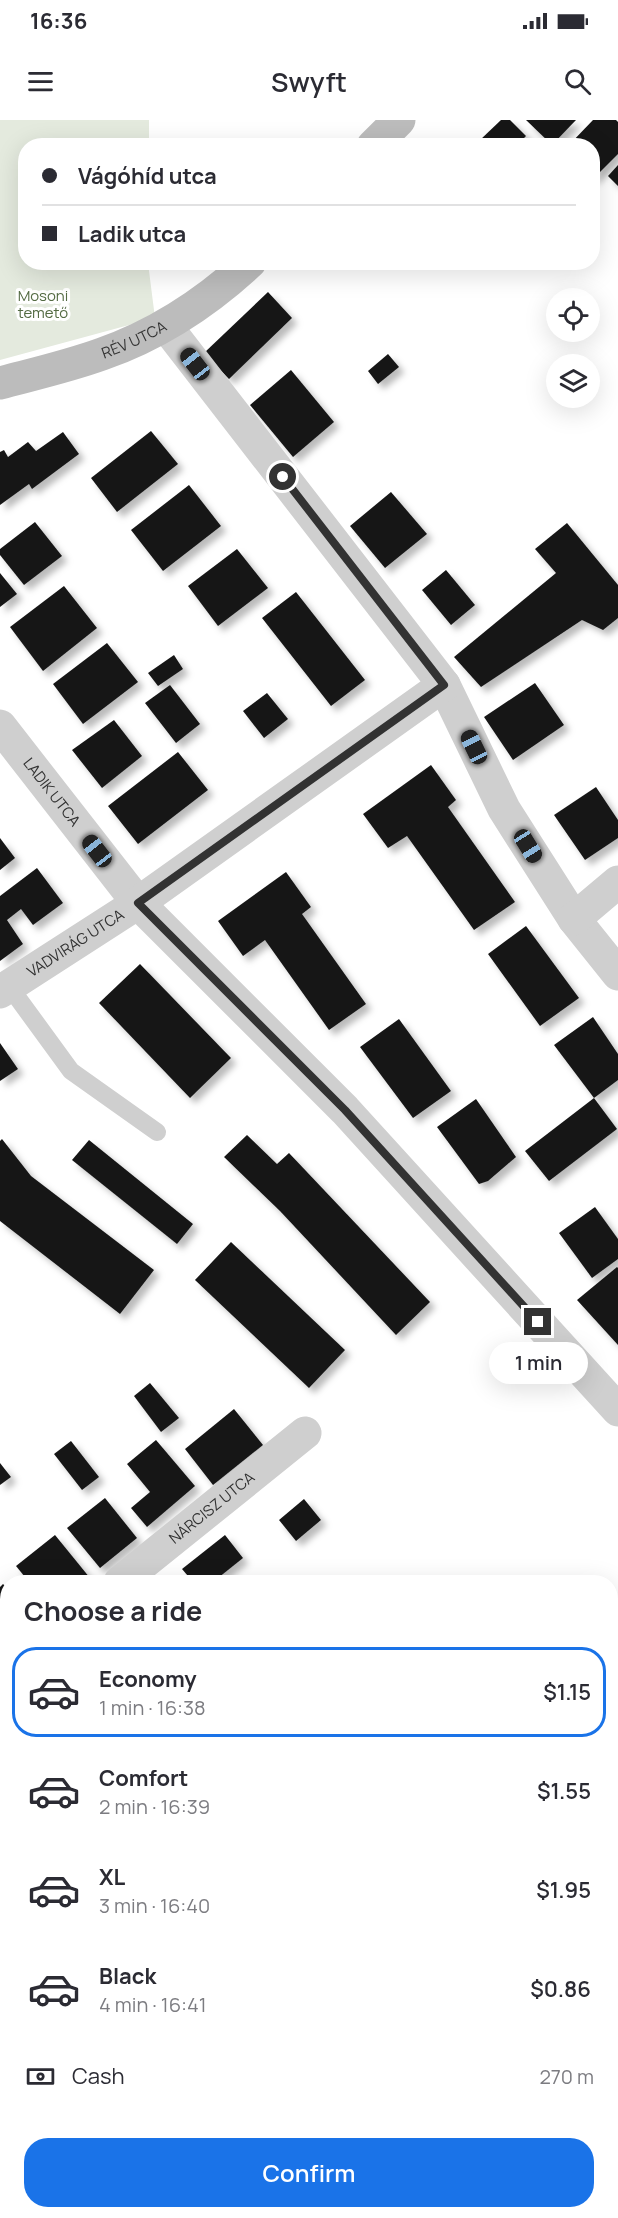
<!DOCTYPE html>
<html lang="en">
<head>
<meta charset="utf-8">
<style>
  body { margin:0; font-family:Manrope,sans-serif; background:#f7f7f7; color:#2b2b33; height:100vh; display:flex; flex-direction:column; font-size:22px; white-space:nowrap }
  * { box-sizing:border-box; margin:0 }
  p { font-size:20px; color:#7c7c81 }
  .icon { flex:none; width:33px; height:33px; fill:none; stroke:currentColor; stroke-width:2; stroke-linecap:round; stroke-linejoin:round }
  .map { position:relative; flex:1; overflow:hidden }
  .sheet { position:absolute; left:0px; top:1455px; width:618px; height:644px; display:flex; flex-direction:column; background:#fff; border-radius:24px 24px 0 0; box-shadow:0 6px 24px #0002 }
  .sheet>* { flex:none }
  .hud { position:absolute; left:18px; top:18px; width:582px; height:132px; border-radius:24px; box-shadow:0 6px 24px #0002; display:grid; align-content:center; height:132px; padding:0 24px; background:#fff }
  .buttons { position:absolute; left:546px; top:168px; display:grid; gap:12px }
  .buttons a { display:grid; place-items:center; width:54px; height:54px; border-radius:50%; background:#fff; box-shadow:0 6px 24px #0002; font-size:30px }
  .end { position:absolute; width:27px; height:27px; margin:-14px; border:8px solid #323232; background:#fff; box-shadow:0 0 0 3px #fff }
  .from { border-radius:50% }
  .bubble { position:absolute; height:42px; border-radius:21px; background:#fff; box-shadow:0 6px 24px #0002; font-size:20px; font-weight:600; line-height:42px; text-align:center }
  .car { position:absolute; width:18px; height:36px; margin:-18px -9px; border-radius:8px; box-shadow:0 0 4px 2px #0007; background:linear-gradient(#222 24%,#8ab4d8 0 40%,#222 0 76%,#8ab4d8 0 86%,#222 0) }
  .hud b { display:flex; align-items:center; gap:21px; height:57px; font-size:22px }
  .hud b+b { border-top:2px solid #e1e1e2 }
  .hud i { width:15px; height:15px; background:#2b2b33 }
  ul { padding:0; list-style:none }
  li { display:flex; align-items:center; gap:18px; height:90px; margin:0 12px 9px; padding:0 12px; border:3px solid transparent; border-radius:24px }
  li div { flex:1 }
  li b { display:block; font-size:22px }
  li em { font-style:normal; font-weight:600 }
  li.current { border-color:#1a73e8 }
  li>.icon { width:54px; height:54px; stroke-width:1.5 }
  h2 { padding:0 24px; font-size:27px; line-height:72px }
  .pay { display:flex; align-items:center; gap:15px; height:66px; padding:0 24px; font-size:22px }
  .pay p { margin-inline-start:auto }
  .action { display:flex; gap:12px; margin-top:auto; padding:12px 24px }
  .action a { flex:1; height:69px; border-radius:24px; background:#1a73e8; color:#fff; font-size:24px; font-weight:600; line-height:69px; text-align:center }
  .status { display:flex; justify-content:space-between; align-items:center; height:42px; padding:0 30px; background:#fff; direction:ltr }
  .status svg { height:16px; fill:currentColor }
  header { display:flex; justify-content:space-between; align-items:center; height:78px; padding:0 24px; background:#fff; font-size:27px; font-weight:600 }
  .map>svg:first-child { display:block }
</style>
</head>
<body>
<div class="status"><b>16:36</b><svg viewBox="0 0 49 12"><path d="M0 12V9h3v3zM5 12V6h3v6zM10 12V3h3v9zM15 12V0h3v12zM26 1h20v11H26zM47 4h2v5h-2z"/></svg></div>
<header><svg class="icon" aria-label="menu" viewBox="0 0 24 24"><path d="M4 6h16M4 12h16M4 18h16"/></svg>Swyft<svg class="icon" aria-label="search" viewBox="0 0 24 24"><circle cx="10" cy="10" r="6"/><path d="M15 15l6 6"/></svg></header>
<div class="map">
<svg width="618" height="2098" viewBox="0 0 618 2098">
  <defs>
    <filter id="shadow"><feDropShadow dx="5.5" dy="5.5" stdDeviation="3" flood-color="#0004"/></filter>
  </defs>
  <rect width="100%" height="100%" fill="#fff"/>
  <path fill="#e4eade" d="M 0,0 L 149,0 L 149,25 L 26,26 L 26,142 L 148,143 L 155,198 L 0,240 Z
    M 618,2053 L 618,2098 L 575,2098 L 581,2091 L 610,2091 L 611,2059 Z"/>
  <path fill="#d0dfea" d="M 618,1842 L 618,2053 L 611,2059 L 610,1847 Z
    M 390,2091 L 581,2091 L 575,2098 L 384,2098 Z"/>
  <path fill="#191919" filter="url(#shadow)" d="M 501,0 L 510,0 L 526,16 L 516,26 L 485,26 L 480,20 Z
    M 526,0 L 576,0 L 552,25 Z
    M 593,0 L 616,0 L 618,2 L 618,34 L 592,60 L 592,26 L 568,26 Z
    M 618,45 L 618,66 L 608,56 Z
    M 268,172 L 292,198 L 229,259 L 204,233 Z
    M 388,234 L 399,247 L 378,264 L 368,251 Z
    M 291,250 L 334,302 L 293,337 L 250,285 Z
    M 151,311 L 178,344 L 117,392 L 91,358 Z
    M 63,312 L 79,334 L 32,369 L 29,364 L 0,385 L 0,332 L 4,330 L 8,337 L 28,322 L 36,331 Z
    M 189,365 L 221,406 L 163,451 L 131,410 Z
    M 391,372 L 427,414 L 385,448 L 350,406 Z
    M 35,402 L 62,436 L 24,465 L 0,435 L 0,429 Z
    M 567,403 L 618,465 L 618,498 L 603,510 L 582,500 L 481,567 L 454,537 L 556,453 L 535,429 Z
    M 237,429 L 268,468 L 218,506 L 188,466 Z
    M 446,450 L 475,485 L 451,505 L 422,470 Z
    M 0,453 L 17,474 L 0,487 Z
    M 64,466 L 97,508 L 43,551 L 10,507 Z
    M 296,472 L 365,560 L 331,586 L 262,498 Z
    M 107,523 L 138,562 L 83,604 L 53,564 Z
    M 174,535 L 183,549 L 158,566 L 148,553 Z
    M 535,563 L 564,605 L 513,640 L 484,597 Z
    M 170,565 L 200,604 L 176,623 L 145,583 Z
    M 267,573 L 288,599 L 264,618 L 243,591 Z
    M 114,600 L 142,636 L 102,668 L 72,630 Z
    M 178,632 L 208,670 L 138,724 L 108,686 Z
    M 431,645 L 456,680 L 448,687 L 515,782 L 474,810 L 407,716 L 388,728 L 363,694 Z
    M 596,667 L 618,700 L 618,718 L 585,740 L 554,695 Z
    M 0,718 L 15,738 L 0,750 Z
    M 37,748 L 63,783 L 33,805 L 21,789 L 7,800 L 23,824 L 0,841 L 0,776 Z
    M 286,752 L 311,787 L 302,794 L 366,884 L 329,910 L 265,820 L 243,836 L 218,801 Z
    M 526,806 L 579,878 L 540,906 L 488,834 Z
    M 140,844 L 231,938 L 190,978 L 99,883 Z
    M 593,897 L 618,934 L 618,960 L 594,978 L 554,925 Z
    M 399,899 L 451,971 L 413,998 L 360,927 Z
    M 0,923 L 18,949 L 0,961 Z
    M 594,978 L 617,1009 L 549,1061 L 525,1031 Z
    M 476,979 L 516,1037 L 488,1061 L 479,1064 L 437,1007 Z
    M 247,1015 L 277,1044 L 289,1033 L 430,1182 L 396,1215 L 280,1091 L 224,1037 Z
    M 2,1019 L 31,1056 L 154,1150 L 120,1194 L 0,1101 L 0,1021 Z
    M 89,1020 L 193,1104 L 177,1124 L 72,1040 Z
    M 595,1087 L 618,1119 L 618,1139 L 592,1158 L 559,1113 Z
    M 231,1122 L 345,1230 L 309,1268 L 195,1160 Z
    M 617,1147 L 618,1148 L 618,1225 L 577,1180 Z
    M 150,1263 L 179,1298 L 161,1312 L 134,1276 Z
    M 234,1289 L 263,1325 L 213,1365 L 185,1329 Z
    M 156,1320 L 195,1366 L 147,1407 L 131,1388 L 150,1372 L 127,1344 Z
    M 71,1321 L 99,1357 L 82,1370 L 54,1334 Z
    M 0,1343 L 11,1357 L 0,1365 Z
    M 105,1378 L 137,1418 L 100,1448 L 67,1408 Z
    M 304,1379 L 321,1400 L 296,1421 L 279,1400 Z
    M 55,1415 L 90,1458 L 85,1462 L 29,1462 L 16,1446 Z
    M 225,1415 L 243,1438 L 213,1462 L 193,1462 L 182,1449 Z
    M 3,1464 L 8,1469 L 8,1525 L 0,1531 L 0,1467 Z
    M 8,1591 L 8,1610 L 0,1601 L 0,1597 Z
    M 618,1595 L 618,1628 L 610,1622 L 610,1604 Z
    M 0,1614 L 8,1623 L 8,1647 L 0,1653 Z
    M 610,1655 L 618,1661 L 618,1687 L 610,1696 Z
    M 5,1928 L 8,1933 L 8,1981 L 0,1986 L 0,1931 Z
    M 202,2091 L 270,2091 L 264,2098 L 203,2098 L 199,2094 Z"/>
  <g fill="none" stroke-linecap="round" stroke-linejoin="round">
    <path stroke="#cfcfcf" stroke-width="18" d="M 9,866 L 71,951 L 157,1012"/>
    <g stroke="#cfcfcf" stroke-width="33">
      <path d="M 166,206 L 444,565 L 504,689 L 574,799 L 618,854"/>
      <path id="s1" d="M 0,606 L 138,783 L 345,990 L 618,1290"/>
      <path d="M 574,799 L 618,762"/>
      <path id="s2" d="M 0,872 L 138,783 L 444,565"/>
      <path id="s3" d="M 120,1462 L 305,1313"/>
      <path d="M 0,1560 L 8,1554"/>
      <path d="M 610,1773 L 618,1765"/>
      <path d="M 0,2033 L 8,2025"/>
      <path d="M 0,2077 L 8,2087"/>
      <path d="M 316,2098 L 323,2091"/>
    </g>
    <g stroke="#bcbcbc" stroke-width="33">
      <path d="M 373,26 L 399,0"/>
      <path id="s4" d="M 0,263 C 34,254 69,246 102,234 C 159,214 206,183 250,142"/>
    </g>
  </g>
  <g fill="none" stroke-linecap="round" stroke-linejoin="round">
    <path stroke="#323232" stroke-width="8" d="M 283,357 L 444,565 L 138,783 L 345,990 L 538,1202"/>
  </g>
  <g text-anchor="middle" stroke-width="6" stroke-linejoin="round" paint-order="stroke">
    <g font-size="15" fill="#536a42" stroke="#fff">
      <text x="43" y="181">Mosoni<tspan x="43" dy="17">temető</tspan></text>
    </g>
    <g font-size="15" fill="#323232" stroke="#fff">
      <text dy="5" stroke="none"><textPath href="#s4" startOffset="141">RÉV UTCA</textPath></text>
      <text dy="5" stroke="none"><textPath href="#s1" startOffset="84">LADIK UTCA</textPath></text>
      <text dy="5" stroke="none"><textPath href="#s2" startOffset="90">VADVIRÁG UTCA</textPath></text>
      <text dy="5" stroke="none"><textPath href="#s3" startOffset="118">NÁRCISZ UTCA</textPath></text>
    </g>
  </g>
</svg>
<div class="buttons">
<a><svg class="icon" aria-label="locate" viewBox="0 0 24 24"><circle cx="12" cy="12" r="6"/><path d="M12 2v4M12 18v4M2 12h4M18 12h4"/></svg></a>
<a><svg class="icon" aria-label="layers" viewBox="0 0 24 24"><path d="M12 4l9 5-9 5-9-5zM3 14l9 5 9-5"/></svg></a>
</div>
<i class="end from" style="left:283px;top:357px"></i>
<i class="end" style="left:538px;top:1202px"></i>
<div class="bubble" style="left:489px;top:1222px;width:99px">1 min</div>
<i class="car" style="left:195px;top:244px;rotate:322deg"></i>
<i class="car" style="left:474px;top:627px;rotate:334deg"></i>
<i class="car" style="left:528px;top:726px;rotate:148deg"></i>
<i class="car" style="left:97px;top:731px;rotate:322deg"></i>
<div class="hud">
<b><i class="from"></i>Vágóhíd utca</b>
<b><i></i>Ladik utca</b>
</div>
<section class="sheet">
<h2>Choose a ride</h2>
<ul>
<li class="current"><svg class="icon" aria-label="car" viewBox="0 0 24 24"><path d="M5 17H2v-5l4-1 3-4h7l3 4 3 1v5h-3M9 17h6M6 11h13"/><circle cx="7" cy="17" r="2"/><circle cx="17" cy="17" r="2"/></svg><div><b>Economy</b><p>1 min · 16:38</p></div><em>$1.15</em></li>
<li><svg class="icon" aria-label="car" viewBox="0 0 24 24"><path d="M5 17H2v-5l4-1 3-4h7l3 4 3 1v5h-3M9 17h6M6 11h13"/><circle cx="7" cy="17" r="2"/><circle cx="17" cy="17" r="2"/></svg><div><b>Comfort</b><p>2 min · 16:39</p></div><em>$1.55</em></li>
<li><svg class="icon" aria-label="car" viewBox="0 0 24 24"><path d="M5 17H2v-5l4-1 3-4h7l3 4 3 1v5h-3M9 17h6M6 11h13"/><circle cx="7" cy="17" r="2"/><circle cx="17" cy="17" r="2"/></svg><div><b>XL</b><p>3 min · 16:40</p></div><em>$1.95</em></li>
<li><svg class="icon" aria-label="car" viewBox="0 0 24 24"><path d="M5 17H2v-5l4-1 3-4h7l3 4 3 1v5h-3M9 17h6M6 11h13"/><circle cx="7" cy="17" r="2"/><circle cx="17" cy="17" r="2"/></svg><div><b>Black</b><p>4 min · 16:41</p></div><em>$0.86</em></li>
</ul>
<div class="pay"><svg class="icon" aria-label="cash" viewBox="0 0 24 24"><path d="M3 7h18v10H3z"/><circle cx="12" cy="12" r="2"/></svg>Cash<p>270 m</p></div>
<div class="action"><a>Confirm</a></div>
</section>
</div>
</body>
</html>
